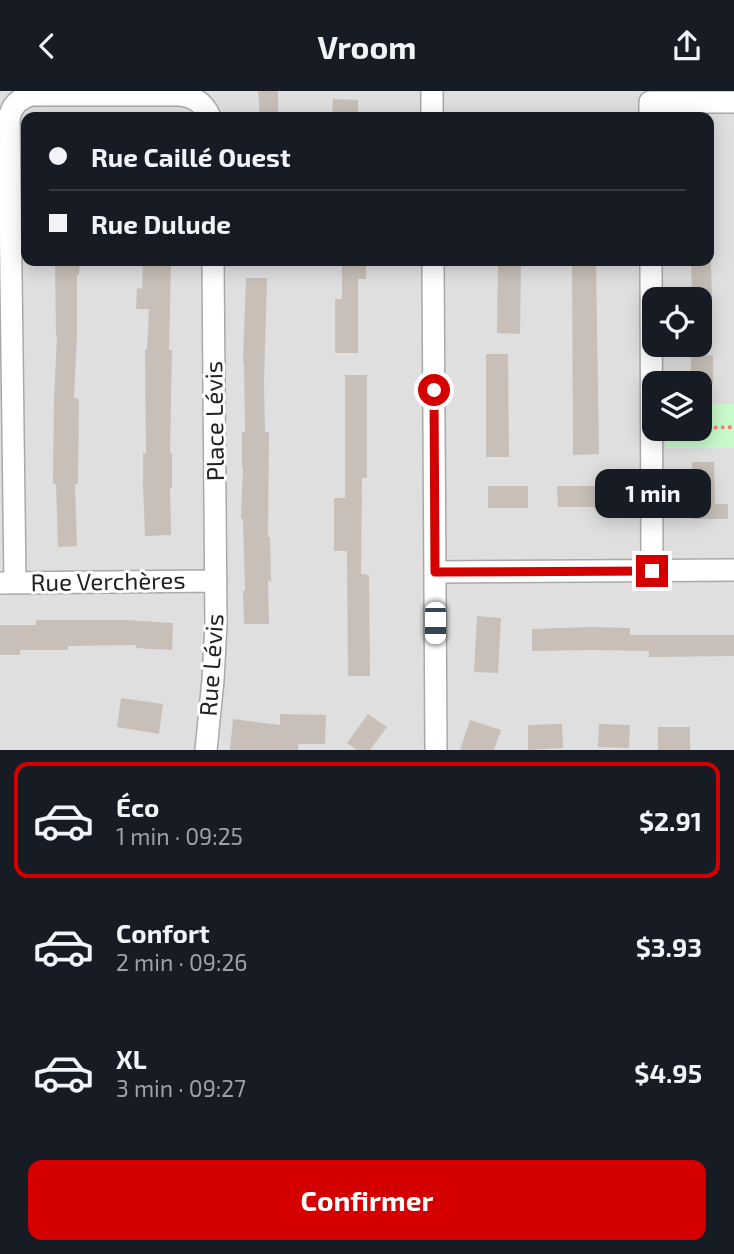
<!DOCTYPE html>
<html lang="fr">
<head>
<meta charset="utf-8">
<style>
  body { margin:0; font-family:"Exo 2",sans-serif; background:#242831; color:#f1f3f6; height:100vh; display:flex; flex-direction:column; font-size:26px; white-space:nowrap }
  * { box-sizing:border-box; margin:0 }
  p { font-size:23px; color:#9ea1a6 }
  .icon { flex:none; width:38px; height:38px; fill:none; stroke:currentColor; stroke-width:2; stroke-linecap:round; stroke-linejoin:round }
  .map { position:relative; height:659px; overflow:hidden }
  .side { display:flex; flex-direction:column; background:#171b24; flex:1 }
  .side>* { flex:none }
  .guide { position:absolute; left:21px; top:21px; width:693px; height:154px; border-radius:14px; box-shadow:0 4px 18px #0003; display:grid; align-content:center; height:154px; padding:0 28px; background:#171b24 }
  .buttons { position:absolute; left:642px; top:196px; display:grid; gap:14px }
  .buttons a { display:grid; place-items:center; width:70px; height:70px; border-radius:14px; background:#171b24; box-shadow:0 4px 18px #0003; font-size:35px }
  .end { position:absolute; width:32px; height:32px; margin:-16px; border:9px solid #d40000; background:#fff; box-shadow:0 0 0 4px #fff }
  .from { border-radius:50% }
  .bubble { position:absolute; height:49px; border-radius:14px; background:#171b24; box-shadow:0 4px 18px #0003; font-size:23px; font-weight:700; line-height:49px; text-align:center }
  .car { position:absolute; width:21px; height:42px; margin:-21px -10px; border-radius:9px; box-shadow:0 0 5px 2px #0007; background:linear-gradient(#fff 24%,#345 0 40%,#fff 0 76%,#345 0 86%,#fff 0) }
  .guide b { display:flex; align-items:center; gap:24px; height:66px; font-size:26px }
  .guide b+b { border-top:2px solid #363941 }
  .guide i { width:18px; height:18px; background:#f1f3f6 }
  ul { padding:12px 0 0; list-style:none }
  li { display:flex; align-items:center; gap:21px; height:116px; margin:0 14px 10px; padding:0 14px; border:4px solid transparent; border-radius:14px }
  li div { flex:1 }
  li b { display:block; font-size:26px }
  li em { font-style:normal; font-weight:700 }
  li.selected { border-color:#d40000 }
  li>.icon { width:63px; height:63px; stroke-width:1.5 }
  .button { display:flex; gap:14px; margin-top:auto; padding:14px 28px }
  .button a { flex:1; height:80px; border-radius:14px; background:#d40000; color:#fff; font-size:28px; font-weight:700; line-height:80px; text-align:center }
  header { display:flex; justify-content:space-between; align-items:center; height:91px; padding:0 28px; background:#171b24; font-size:32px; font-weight:700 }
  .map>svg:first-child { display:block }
</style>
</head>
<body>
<header><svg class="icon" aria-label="back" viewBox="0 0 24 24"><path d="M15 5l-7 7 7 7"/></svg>Vroom<svg class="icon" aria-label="share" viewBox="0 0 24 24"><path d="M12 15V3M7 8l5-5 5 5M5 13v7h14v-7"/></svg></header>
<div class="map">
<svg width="734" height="659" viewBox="0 0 734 659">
  <rect width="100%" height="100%" fill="#f2efe9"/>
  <path fill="#e0dfdf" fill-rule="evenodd" d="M 0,0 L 734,0 L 734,313 L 700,314 L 700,292 L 654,292 L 654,338 L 665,338 L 666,357 L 734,357 L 734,659 L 0,659 ZM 26,26 L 709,26 L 709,170 L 26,170 ZM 654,208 L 700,208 L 700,254 L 654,254 Z"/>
  <path fill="#c8facc" d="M 734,313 L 734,357 L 665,357 L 665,338 L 700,338 L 700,314 Z"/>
  <path fill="#c7bfb8" d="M 258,0 L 278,0 L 278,26 L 260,26 Z
    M 333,8 L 358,9 L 358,26 L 332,26 Z
    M 55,170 L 80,170 L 79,184 L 77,184 L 77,245 L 74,307 L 79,308 L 78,393 L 75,393 L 77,455 L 58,456 L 56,393 L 53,393 L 54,307 L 57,245 L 56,245 Z
    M 143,170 L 171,170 L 169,259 L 172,259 L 170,362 L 172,362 L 172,397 L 170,397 L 171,444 L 145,445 L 143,392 L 143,362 L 146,362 L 145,259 L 147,259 L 149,218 L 136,218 L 137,197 L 142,198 Z
    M 342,170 L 366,170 L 366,188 L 358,188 L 358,262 L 335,262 L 335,208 L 342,208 Z
    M 498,170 L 521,170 L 520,243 L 497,242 Z
    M 572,170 L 596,170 L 599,363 L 573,364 Z
    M 691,170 L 711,170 L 712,208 L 692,208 Z
    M 246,187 L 267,187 L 264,292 L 265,341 L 269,341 L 268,446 L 270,446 L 271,490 L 268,490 L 269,533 L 244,533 L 243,500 L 245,500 L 243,428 L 241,428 L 243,376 L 242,376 L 242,341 L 245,341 L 244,271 L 243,271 Z
    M 486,263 L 508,263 L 509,366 L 486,366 Z
    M 713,264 L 713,292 L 691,292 L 691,265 Z
    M 345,284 L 367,284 L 367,387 L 362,387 L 361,483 L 369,484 L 370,585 L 348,585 L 347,460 L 334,460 L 334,407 L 345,407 Z
    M 692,371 L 714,371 L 715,413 L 728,413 L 728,428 L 692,428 Z
    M 488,395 L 528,395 L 528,417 L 488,417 Z
    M 557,395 L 598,395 L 598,416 L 558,416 Z
    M 477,525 L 501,527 L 498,582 L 474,581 Z
    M 36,529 L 126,529 L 173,532 L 172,559 L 136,557 L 136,554 L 68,555 L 68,559 L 20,559 L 20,564 L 0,564 L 0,534 L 36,534 Z
    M 592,536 L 630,537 L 630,544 L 734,544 L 734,565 L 649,566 L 649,560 L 591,559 L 532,560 L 532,538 Z
    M 121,607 L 163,613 L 159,643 L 117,636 Z
    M 280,623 L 326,624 L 325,653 L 298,653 L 298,659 L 230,659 L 233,628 L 280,634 Z
    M 368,623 L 387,636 L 370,659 L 357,659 L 347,652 Z
    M 470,629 L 501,639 L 494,659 L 460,659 Z
    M 562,633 L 563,657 L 528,659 L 528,634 Z
    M 599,633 L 630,634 L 629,657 L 598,656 Z
    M 658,636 L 690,636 L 690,659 L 658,659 Z"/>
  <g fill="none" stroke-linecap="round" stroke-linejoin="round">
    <g stroke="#a9a9a9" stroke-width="24">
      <path id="minor" d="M 432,0 L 432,26
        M 650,26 L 650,11 L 734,11
        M 433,170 L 436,659
        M 651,170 L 652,480
        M 435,481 L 734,479
        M 0,492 L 216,490
        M 15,492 L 9,30 C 10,16 18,8 31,4 L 179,4 C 194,5 204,12 210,26
        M 206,659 L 213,589 L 216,534 L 213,170"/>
    </g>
    <path stroke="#fa8072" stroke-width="3.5" stroke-dasharray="3.5 3.5" stroke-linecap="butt" d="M 700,337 L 734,336"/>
    <use href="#minor" stroke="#fff" stroke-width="21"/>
  </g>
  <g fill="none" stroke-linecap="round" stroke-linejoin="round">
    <path stroke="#d40000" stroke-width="9" d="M 434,299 L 435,481 L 652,480"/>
  </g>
  <g text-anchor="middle" stroke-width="6" stroke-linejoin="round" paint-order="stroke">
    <g font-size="24" fill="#222" stroke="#fff">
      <text transform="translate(215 330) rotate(-91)" y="8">Place Lévis</text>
      <text transform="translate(108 491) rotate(-1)" y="8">Rue Verchères</text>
      <text transform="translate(212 574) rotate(-86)" y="8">Rue Lévis</text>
    </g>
  </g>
</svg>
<div class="buttons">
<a><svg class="icon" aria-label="locate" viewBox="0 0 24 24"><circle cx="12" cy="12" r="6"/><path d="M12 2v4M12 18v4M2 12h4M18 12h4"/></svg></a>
<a><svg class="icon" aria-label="layers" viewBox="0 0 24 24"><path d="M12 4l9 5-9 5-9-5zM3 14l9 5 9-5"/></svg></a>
</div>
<i class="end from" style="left:434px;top:299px"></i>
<i class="end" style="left:652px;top:480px"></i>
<div class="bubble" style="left:595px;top:378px;width:116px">1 min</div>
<i class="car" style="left:435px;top:532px;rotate:180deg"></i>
<div class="guide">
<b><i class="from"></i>Rue Caillé Ouest</b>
<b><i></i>Rue Dulude</b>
</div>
</div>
<section class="side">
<ul>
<li class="selected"><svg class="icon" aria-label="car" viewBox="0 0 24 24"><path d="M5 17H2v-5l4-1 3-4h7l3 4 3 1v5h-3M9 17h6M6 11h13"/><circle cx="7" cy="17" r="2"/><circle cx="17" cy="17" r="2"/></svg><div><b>Éco</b><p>1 min · 09:25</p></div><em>$2.91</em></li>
<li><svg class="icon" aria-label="car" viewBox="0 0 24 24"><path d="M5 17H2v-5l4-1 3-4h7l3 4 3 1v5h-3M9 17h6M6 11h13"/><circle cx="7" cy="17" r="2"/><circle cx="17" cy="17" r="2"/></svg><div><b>Confort</b><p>2 min · 09:26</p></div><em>$3.93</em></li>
<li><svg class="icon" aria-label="car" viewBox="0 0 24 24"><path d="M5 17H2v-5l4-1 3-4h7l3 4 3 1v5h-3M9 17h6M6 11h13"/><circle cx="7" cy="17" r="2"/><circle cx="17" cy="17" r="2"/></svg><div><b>XL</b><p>3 min · 09:27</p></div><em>$4.95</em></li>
</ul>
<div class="button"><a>Confirmer</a></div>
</section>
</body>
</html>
